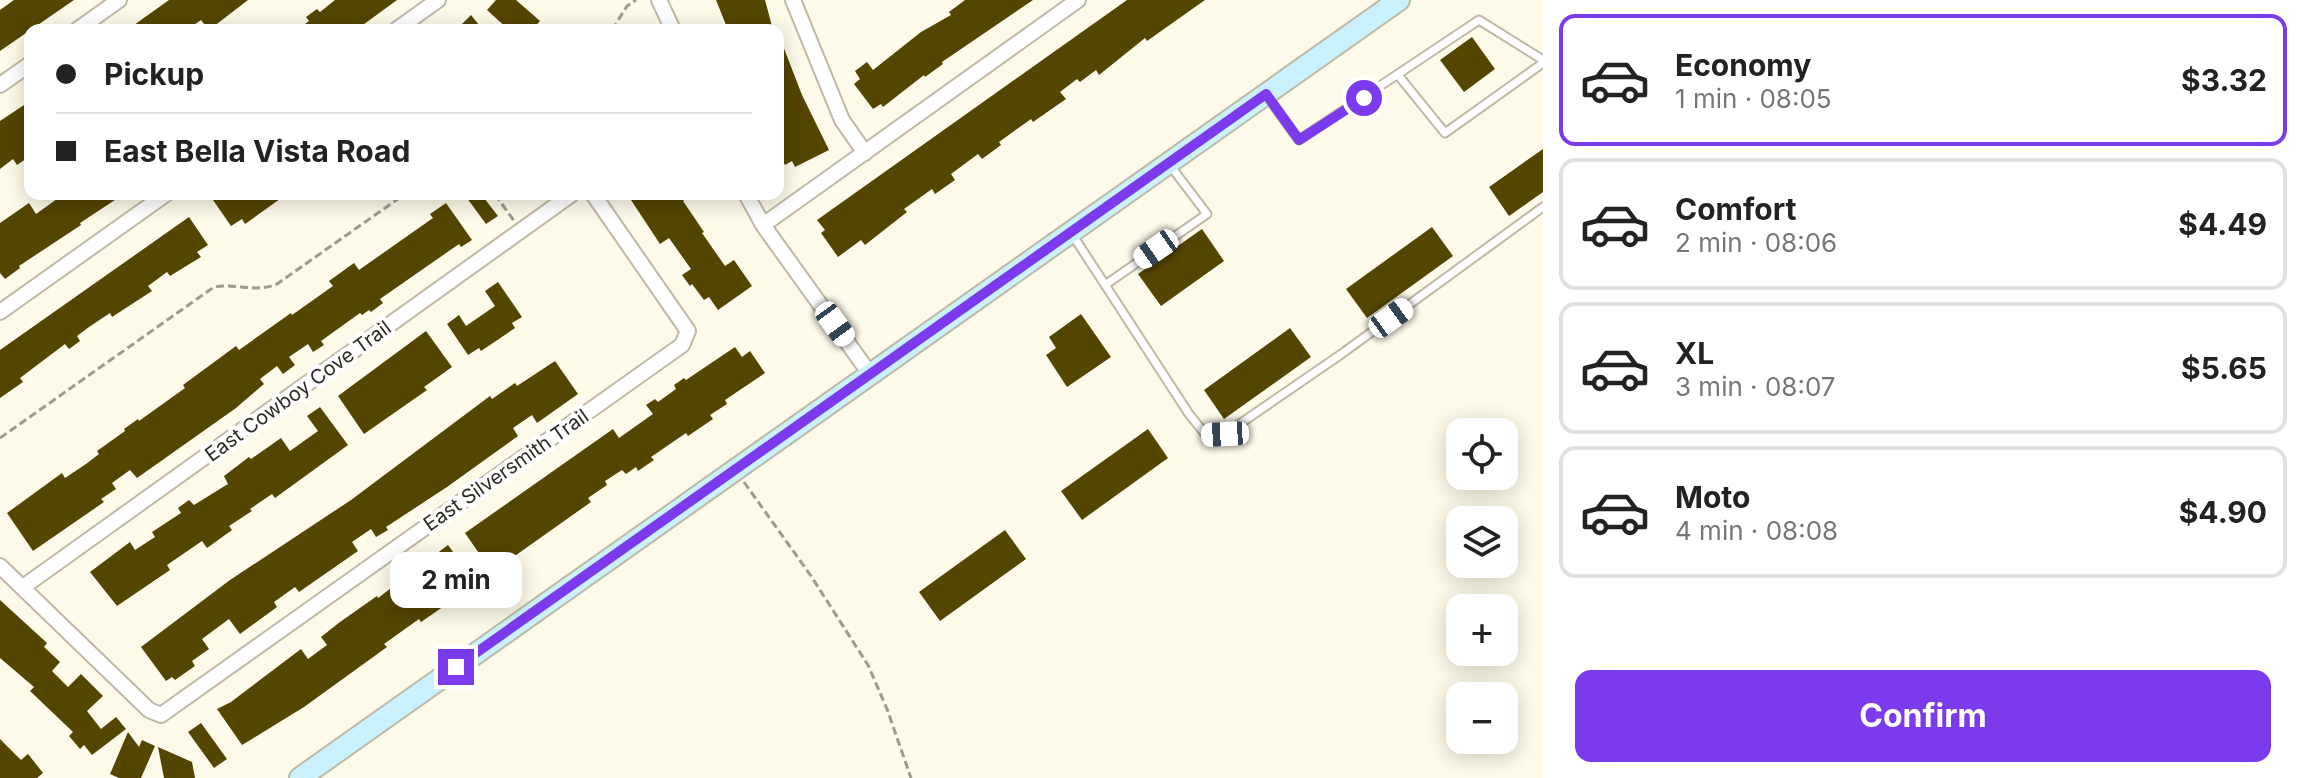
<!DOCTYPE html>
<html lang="en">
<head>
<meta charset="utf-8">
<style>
  body { margin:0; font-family:Inter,sans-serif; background:#f2f2f2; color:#222; height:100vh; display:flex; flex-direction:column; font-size:30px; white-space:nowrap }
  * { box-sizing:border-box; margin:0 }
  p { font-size:26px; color:#767676 }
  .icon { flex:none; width:44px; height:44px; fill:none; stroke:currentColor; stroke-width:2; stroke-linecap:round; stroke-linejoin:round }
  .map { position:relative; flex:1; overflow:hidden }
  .panel { display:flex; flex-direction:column; background:#fff; width:760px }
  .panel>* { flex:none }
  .banner { position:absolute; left:24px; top:24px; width:760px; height:176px; border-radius:16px; box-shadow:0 4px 20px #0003; display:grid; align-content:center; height:176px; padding:0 32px; background:#fff }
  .controls { position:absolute; left:1446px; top:418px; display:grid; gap:16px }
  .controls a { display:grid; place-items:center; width:72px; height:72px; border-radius:16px; background:#fff; box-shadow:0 4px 20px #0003; font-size:40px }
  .end { position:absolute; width:36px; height:36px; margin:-18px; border:10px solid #7c3aed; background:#fff; box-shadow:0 0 0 4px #fff }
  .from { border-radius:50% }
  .bubble { position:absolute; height:56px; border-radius:16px; background:#fff; box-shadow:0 4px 20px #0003; font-size:26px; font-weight:700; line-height:56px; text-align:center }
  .car { position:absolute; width:24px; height:48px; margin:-24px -12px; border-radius:10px; box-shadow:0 0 6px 2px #0007; background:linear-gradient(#fff 24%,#345 0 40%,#fff 0 76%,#345 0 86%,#fff 0) }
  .banner b { display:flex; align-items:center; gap:28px; height:76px; font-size:30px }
  .banner b+b { border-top:2px solid #e0e0e0 }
  .banner i { width:20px; height:20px; background:#222 }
  ul { padding:14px 0 0; list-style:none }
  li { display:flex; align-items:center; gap:24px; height:132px; margin:0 16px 12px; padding:0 16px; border:4px solid #e0e0e0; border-radius:16px }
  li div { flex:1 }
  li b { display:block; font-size:30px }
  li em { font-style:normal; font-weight:700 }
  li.on { border-color:#7c3aed }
  li>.icon { width:72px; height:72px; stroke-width:1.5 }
  .action { display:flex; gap:16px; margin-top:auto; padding:16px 32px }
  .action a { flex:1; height:92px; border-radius:16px; background:#7c3aed; color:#fff; font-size:32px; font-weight:700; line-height:92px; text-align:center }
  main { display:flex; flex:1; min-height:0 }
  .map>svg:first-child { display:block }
</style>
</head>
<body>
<main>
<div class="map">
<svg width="1543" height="778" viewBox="0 0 1543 778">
  <rect width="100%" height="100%" fill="#fefae9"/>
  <path fill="#544501" d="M 14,0 L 74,0 L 0,51 L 0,10 Z
    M 169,0 L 248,0 L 209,30 L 201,20 L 187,30 L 127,30 Z
    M 335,0 L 397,0 L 356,30 L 297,30 L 309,21 L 306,17 L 317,9 L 320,12 Z
    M 496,0 L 516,0 L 540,21 L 532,30 L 509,30 L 487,10 Z
    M 716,0 L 765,0 L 773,30 L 728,30 Z
    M 965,0 L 1033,0 L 942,62 L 943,64 L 925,77 L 924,75 L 883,107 L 881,104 L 873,109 L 854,84 L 860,79 L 855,71 L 867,62 L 873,70 L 921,32 L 951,15 L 949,12 Z
    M 1127,0 L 1205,0 L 1147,41 L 1145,38 L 1099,75 L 1096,70 L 1080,82 L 1077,79 L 1060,92 L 1066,99 L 1033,122 L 1031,119 L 999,142 L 1001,145 L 982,159 L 978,154 L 951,174 L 955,180 L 935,194 L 932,189 L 904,209 L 907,212 L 865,245 L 861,240 L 838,257 L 821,233 L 825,230 L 817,220 Z
    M 471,15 L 483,30 L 454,30 L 463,23 Z
    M 778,33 L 802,95 L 829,150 L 795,167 L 792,161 L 785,165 L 778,151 L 782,146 L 778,138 Z
    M 1472,37 L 1495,69 L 1464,92 L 1440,60 Z
    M 30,101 L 30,156 L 17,165 L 13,159 L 0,169 L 0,121 Z
    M 1543,149 L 1543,192 L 1509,216 L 1489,187 Z
    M 64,194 L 124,194 L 80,223 L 81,225 L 19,266 L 20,268 L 5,279 L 0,273 L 0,223 L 29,203 L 36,214 Z
    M 221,194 L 287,194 L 245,224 L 242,219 L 231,226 L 213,200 Z
    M 464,194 L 481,194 L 498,216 L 486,224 Z
    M 640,194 L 692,194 L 683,201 L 704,232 L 702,233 L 725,266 L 734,260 L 752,286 L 718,310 L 709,297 L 704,300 L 692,284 L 690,286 L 682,275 L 691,269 L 669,238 L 660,244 L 631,200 Z
    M 446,203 L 472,240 L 461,247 L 459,244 L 380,299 L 383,303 L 371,312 L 369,310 L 362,315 L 360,313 L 321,341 L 324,345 L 313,352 L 308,344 L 289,357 L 295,365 L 283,374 L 277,366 L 260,379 L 264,384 L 236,408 L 137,478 L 130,470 L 112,483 L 116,489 L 101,499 L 104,502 L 33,551 L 7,513 L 62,473 L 65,478 L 86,464 L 99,454 L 97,451 L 125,431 L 124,429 L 138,419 L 139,421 L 185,388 L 183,385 L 236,346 L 239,350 L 291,313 L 292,315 L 333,286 L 329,281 L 354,263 L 359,270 L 433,218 L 430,214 Z
    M 189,217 L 208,245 L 197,252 L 201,257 L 170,276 L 167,272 L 148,286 L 152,291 L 112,317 L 110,313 L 89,327 L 77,336 L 80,341 L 69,349 L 65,344 L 20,378 L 23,382 L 0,398 L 0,350 Z
    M 1432,227 L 1453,256 L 1367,318 L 1346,289 Z
    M 1202,229 L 1224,261 L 1161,306 L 1138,274 Z
    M 498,282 L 522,317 L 512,323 L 515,328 L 481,351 L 479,348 L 468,355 L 447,324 L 459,315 L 466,326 L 495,306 L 485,291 Z
    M 1081,314 L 1111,357 L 1067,387 L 1046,355 L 1056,348 L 1049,337 Z
    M 1290,328 L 1311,357 L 1224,419 L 1204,390 Z
    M 426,331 L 452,367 L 424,387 L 427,390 L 364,434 L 338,396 Z
    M 735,347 L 742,357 L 750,351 L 765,373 L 725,400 L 727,404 L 710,415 L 713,419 L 688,436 L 686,433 L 651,457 L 654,460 L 638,471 L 636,467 L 626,474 L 622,470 L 605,481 L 607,485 L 588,498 L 591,502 L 492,572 L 465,533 L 613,429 L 619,438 L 653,414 L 646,405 L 655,399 L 658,402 L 676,389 L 674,385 L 684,378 L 686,380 Z
    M 555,361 L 578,394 L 537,423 L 532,415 L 513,428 L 518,436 L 447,487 L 386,527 L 388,530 L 376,537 L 371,529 L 352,542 L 358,551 L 299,592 L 295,587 L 274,602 L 277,607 L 240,634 L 229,619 L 202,639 L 209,649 L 192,661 L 195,666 L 175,680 L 172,677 L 166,681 L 141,647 L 230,580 L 351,500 L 490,396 L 492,399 L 515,383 L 517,386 Z
    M 320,407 L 348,445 L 275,498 L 272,494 L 250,509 L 252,511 L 229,526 L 232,530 L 207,548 L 202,541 L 167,565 L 170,570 L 117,606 L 90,572 L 130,542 L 135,550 L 155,537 L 152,532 L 181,513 L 178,508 L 189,500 L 194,505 L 228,484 L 224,476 L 249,457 L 251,459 L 281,438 L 290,451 L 318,431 L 307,416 Z
    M 1148,429 L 1168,458 L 1082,520 L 1061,491 Z
    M 1005,530 L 1026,559 L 940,621 L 919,592 Z
    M 448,545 L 476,584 L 421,622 L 419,619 L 384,644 L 387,647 L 304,707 L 242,745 L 217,709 L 231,702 L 301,649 L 308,659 L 327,645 L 321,637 L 340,622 L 377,596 L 378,598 Z
    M 0,600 L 47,643 L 44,647 L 60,662 L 52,671 L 68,687 L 81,674 L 103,696 L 87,711 L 101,729 L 116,717 L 126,729 L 92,755 L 84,745 L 80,749 L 69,736 L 73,732 L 30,691 L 34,687 L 0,658 Z
    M 201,723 L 227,759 L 214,768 L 188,732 Z
    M 128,732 L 139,747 L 142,740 L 155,746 L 141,778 L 119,778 L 110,774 Z
    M 0,739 L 21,760 L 28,754 L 43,773 L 37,778 L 0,778 Z
    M 158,747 L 192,762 L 195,778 L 164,778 Z"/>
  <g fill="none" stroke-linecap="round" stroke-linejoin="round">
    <g stroke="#beb8a4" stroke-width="11">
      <path id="lane" d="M 1398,75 L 1445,133 L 1543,63
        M 1267,96 L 1299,140 L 1479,20 L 1543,60
        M 1072,234 L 1189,414 L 1206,435 L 1225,434 L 1340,355 L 1543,207
        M 1105,285 L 1207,214 L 1169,164"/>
    </g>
    <g stroke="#beb8a4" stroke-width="18">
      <path id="street" d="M 659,0 L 673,30
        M 793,0 L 842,120 L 865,153
        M 77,30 L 119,0
        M 396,30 L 438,0
        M 0,85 L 30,64
        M 746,194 L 763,225 L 870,374
        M 763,225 L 1078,0
        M 0,312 L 166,194
        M 0,566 L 149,710 L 161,715 L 682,345 L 688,331 L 593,194
        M 23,587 L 572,194"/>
    </g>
    <g stroke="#beb8a4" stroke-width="24">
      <path id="secondary" d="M 300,778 L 1399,0"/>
    </g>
    <path stroke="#9d9a8e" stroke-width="3" stroke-dasharray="8 4" stroke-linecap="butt" d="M 612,30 L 627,6 L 636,0
      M 495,194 L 514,221
      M 0,438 L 214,287 C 236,283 255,293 277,284 L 405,194
      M 744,482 L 811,576 L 868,665 L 887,709 L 911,778"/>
    <use href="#lane" stroke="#fff" stroke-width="7"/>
    <use href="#street" stroke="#fff" stroke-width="14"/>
    <use href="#secondary" stroke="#caf2fe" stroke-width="20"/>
  </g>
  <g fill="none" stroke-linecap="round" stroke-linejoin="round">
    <path stroke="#7c3aed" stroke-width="10" d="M 456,667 L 1266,94 L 1299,140 L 1364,98"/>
  </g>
  <g text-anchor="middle" stroke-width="8" stroke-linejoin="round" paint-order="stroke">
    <g font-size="20" fill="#2c2a22" stroke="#fff">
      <text transform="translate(298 391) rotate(-36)" y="7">East Cowboy Cove Trail</text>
      <text transform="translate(506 470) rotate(-35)" y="7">East Silversmith Trail</text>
    </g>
  </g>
</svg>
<div class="controls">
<a><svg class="icon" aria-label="locate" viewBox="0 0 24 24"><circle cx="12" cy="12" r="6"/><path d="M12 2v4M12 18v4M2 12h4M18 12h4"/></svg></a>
<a><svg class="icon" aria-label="layers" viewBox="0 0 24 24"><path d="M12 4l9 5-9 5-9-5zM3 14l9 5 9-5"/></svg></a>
<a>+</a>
<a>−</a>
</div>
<i class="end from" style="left:1364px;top:98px"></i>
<i class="end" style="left:456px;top:667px"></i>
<div class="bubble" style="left:390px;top:552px;width:132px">2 min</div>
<i class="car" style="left:1156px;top:249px;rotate:235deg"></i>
<i class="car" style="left:1391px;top:318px;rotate:54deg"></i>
<i class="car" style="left:835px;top:324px;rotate:144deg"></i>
<i class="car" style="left:1225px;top:434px;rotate:267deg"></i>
<div class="banner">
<b><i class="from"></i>Pickup</b>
<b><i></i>East Bella Vista Road</b>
</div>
</div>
<section class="panel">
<ul>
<li class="on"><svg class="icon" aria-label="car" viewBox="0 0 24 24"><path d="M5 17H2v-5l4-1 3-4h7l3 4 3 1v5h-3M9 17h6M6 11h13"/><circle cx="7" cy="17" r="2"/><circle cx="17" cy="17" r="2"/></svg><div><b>Economy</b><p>1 min · 08:05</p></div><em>$3.32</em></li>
<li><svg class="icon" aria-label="car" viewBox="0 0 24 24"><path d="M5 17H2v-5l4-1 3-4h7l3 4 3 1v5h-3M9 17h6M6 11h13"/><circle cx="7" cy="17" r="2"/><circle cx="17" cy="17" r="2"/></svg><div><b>Comfort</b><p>2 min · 08:06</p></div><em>$4.49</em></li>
<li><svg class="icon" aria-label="car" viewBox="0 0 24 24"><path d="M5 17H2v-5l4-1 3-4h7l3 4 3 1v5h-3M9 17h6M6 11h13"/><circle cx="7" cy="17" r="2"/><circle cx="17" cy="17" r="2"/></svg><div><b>XL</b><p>3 min · 08:07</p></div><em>$5.65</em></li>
<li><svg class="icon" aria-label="car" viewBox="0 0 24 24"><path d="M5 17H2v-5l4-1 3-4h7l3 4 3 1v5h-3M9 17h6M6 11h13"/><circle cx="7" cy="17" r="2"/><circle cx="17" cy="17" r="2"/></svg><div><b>Moto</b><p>4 min · 08:08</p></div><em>$4.90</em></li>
</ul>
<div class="action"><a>Confirm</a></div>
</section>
</main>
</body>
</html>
